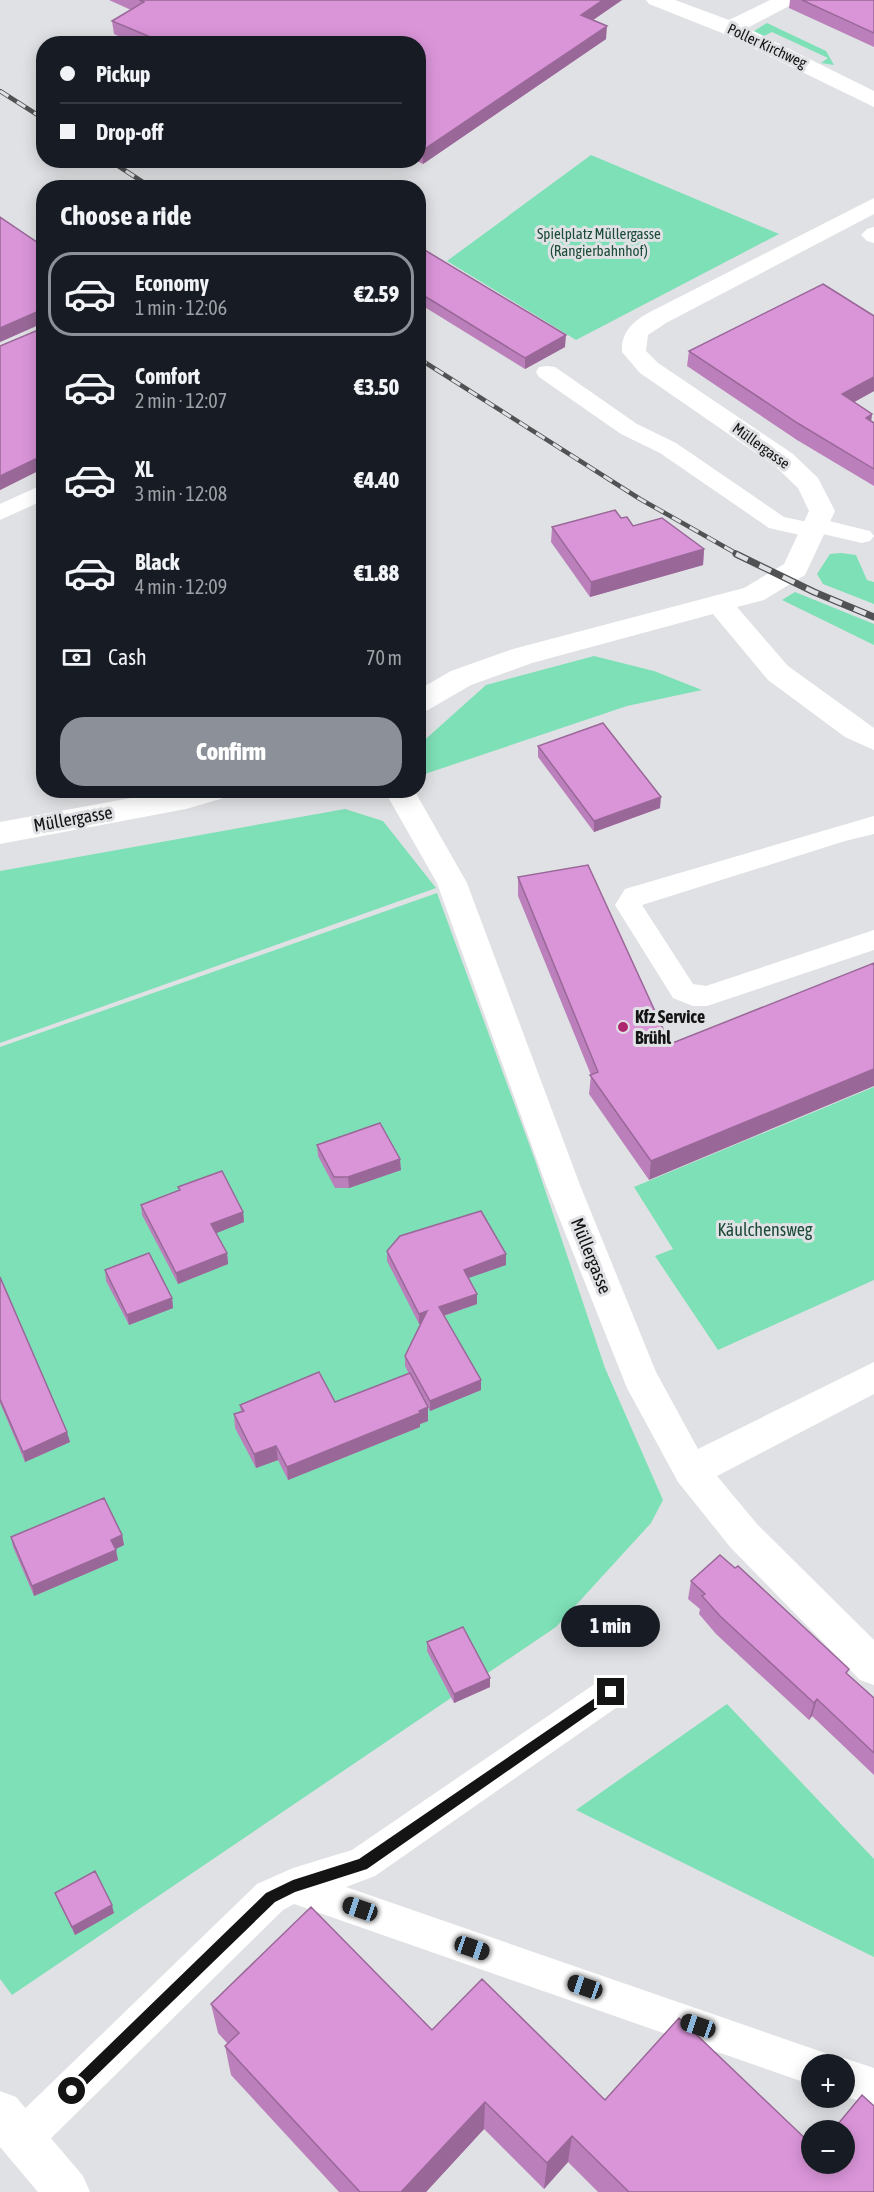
<!DOCTYPE html>
<html lang="en">
<head>
<meta charset="utf-8">
<style>
  body { margin:0; font-family:"Asap Condensed",sans-serif; background:#242831; color:#f1f3f6; height:100vh; display:flex; flex-direction:column; font-size:22px; white-space:nowrap }
  * { box-sizing:border-box; margin:0 }
  p { font-size:20px; color:#9ea1a6 }
  .icon { flex:none; width:33px; height:33px; fill:none; stroke:currentColor; stroke-width:2; stroke-linecap:round; stroke-linejoin:round }
  .map { position:relative; flex:1; overflow:hidden }
  .sheet { position:absolute; left:36px; top:180px; width:390px; height:618px; display:flex; flex-direction:column; background:#171b24; border-radius:24px; box-shadow:0 3px 15px #0003 }
  .sheet>* { flex:none }
  .guide { position:absolute; left:36px; top:36px; width:390px; height:132px; border-radius:24px; box-shadow:0 3px 15px #0003; display:grid; align-content:center; height:132px; padding:0 24px; background:#171b24 }
  .fabs { position:absolute; left:801px; top:2054px; display:grid; gap:12px }
  .fabs a { display:grid; place-items:center; width:54px; height:54px; border-radius:50%; background:#171b24; box-shadow:0 3px 15px #0003; font-size:30px }
  .end { position:absolute; width:27px; height:27px; margin:-14px; border:8px solid #141415; background:#fff; box-shadow:0 0 0 3px #fff }
  .from { border-radius:50% }
  .bubble { position:absolute; height:42px; border-radius:21px; background:#171b24; box-shadow:0 3px 15px #0003; font-size:20px; font-weight:800; line-height:42px; text-align:center }
  .car { position:absolute; width:18px; height:36px; margin:-18px -9px; border-radius:8px; box-shadow:0 0 4px 2px #0007; background:linear-gradient(#222 24%,#8ab4d8 0 40%,#222 0 76%,#8ab4d8 0 86%,#222 0) }
  .guide b { display:flex; align-items:center; gap:21px; height:57px; font-size:22px }
  .guide b+b { border-top:2px solid #363941 }
  .guide i { width:15px; height:15px; background:#f1f3f6 }
  ul { padding:0; list-style:none }
  li { display:flex; align-items:center; gap:18px; height:84px; margin:0 12px 9px; padding:0 12px; border:3px solid transparent; border-radius:24px }
  li div { flex:1 }
  li b { display:block; font-size:22px }
  li em { font-style:normal; font-weight:800 }
  li.selected { border-color:#8c9099 }
  li>.icon { width:54px; height:54px; stroke-width:1.5 }
  h2 { padding:0 24px; font-size:27px; line-height:72px }
  .pay { display:flex; align-items:center; gap:15px; height:66px; padding:0 24px; font-size:22px }
  .pay p { margin-inline-start:auto }
  .primary-button { display:flex; gap:12px; margin-top:auto; padding:12px 24px }
  .primary-button a { flex:1; height:69px; border-radius:24px; background:#8c9099; color:#fff; font-size:24px; font-weight:800; line-height:69px; text-align:center }
  .map>svg:first-child { display:block }
</style>
</head>
<body>
<div class="map">
<svg width="874" height="2192" viewBox="0 0 874 2192">
  <rect width="100%" height="100%" fill="#e0e1e4"/>
  <path fill="#7ee0b7" d="M 767,23 L 826,51 L 834,65 L 821,63 L 828,58 L 772,32 L 764,36 L 754,31 Z
    M 591,155 L 779,234 L 576,340 L 447,261 Z
    M 841,553 L 856,555 L 867,580 L 874,582 L 874,604 L 823,584 L 817,574 L 830,554 Z
    M 795,592 L 874,624 L 874,645 L 782,600 Z
    M 594,656 L 654,671 L 702,690 L 627,706 L 419,776 L 419,745 L 486,685 Z
    M 345,809 L 383,821 L 436,888 L 0,1043 L 0,871 Z
    M 437,893 L 535,1160 L 605,1368 L 663,1500 L 651,1523 L 556,1627 L 12,1995 L 0,1979 L 0,1047 Z
    M 874,1087 L 874,1280 L 718,1350 L 655,1256 L 673,1249 L 634,1187 Z
    M 727,1704 L 874,1859 L 874,1957 L 576,1810 Z"/>
  <g fill="none" stroke-linecap="round" stroke-linejoin="round">
    <path fill="#fff" fill-rule="evenodd" d="M 874,227 L 874,243 L 867,241 L 861,235 L 867,229 Z
      M 547,366 L 555,367 L 637,424 L 676,443 L 784,517 L 807,522 L 817,518 L 870,531 L 874,536 L 870,541 L 862,543 L 823,534 L 813,538 L 769,528 L 660,453 L 621,434 L 539,377 L 536,372 L 539,367 Z
      M 44,484 L 44,500 L 0,520 L 0,504 Z
      M 874,816 L 874,834 L 845,841 L 642,905 L 693,984 L 706,986 L 874,930 L 874,950 L 707,1006 L 693,1006 L 673,998 L 615,905 L 625,889 Z
      M 611,1676 L 623,1681 L 628,1692 L 623,1703 L 375,1876 L 346,1887 L 825,2053 L 830,2064 L 812,2064 L 812,2085 L 294,1904 L 283,1910 L 36,2153 L 22,2158 L 8,2153 L 3,2139 L 8,2125 L 257,1884 L 293,1868 L 352,1850 L 599,1681 Z
      M 844,2058 L 874,2068 L 874,2106 L 844,2096 L 844,2064 L 830,2064 Z"/>
    <path fill="#fff" fill-rule="evenodd" d="M 646,0 L 675,0 L 729,20 L 770,0 L 796,0 L 793,4 L 747,28 L 874,91 L 874,107 L 722,33 L 649,4 Z
      M 874,198 L 874,214 L 666,323 L 648,335 L 646,351 L 658,363 L 793,454 L 818,478 L 835,511 L 805,575 L 764,600 L 737,607 L 788,666 L 874,728 L 874,750 L 845,737 L 768,680 L 713,614 L 532,663 L 471,685 L 428,710 L 418,713 L 418,690 L 451,671 L 513,649 L 744,588 L 784,564 L 809,511 L 798,488 L 775,466 L 640,373 L 622,352 C 621,333 632,322 648,313 Z
      M 175,790 L 232,790 L 227,797 L 186,809 L 0,844 L 0,822 Z
      M 384,790 L 414,790 L 467,883 L 580,1185 L 656,1372 L 698,1449 L 874,1362 L 874,1394 L 717,1476 L 757,1524 L 874,1640 L 874,1685 L 860,1680 L 731,1548 L 678,1482 L 627,1388 L 546,1185 L 437,883 Z
      M 0,2091 L 16,2097 L 83,2176 L 90,2192 L 38,2192 L 0,2147 Z"/>
    <g stroke="#515253" stroke-width="4.5">
      <path id="rail-far1" d="M 0,91 L 44,119
        M 109,160 L 152,188
        M 418,358 L 640,499 L 739,555"/>
    </g>
    <g stroke="#515253" stroke-width="7">
      <path id="rail" d="M 736,554 L 814,592 L 874,617"/>
    </g>
    <use href="#rail-far1" stroke="#e0e1e4" stroke-width="3" stroke-dasharray="10" stroke-linecap="butt"/>
    <use href="#rail" stroke="#e0e1e4" stroke-width="4.5" stroke-dasharray="13" stroke-linecap="butt"/>
  </g>
  <path fill="#bb80bb" d="M 109,0 L 622,0 L 593,20 L 606,39 L 423,164 L 415,160 L 418,160 L 418,44 L 136,44 L 114,34 L 112,21 L 131,10 Z
    M 790,0 L 874,0 L 874,47 L 789,8 Z
    M 0,217 L 44,247 L 44,468 L 0,490 L 0,346 L 43,328 L 43,323 L 0,342 Z
    M 418,246 L 565,347 L 525,369 L 418,303 Z
    M 874,316 L 874,391 L 854,402 L 872,414 L 871,421 L 874,423 L 874,486 L 797,440 L 687,366 L 689,351 Z
    M 621,518 L 633,526 L 704,549 L 703,565 L 590,597 L 551,542 L 552,527 Z
    M 538,746 L 660,808 L 594,832 L 538,757 Z
    M 518,877 L 670,1044 L 649,1180 L 589,1094 L 591,1075 L 518,896 Z
    M 317,1145 L 401,1170 L 349,1188 L 335,1188 L 318,1156 Z
    M 178,1187 L 243,1212 L 244,1222 L 216,1233 L 227,1253 L 228,1264 L 178,1284 L 142,1215 L 141,1205 L 179,1190 Z
    M 387,1251 L 506,1265 L 468,1278 L 477,1304 L 444,1316 L 481,1380 L 481,1390 L 430,1411 L 428,1407 L 428,1421 L 420,1424 L 420,1427 L 288,1480 L 278,1460 L 256,1468 L 235,1428 L 234,1414 L 241,1411 L 240,1405 L 335,1402 L 409,1374 L 405,1366 L 405,1356 L 421,1324 L 419,1324 L 387,1261 Z
    M 105,1270 L 172,1298 L 173,1308 L 129,1325 L 106,1281 Z
    M 0,1277 L 70,1442 L 25,1462 L 0,1403 Z
    M 122,1535 L 124,1545 L 115,1549 L 118,1560 L 34,1596 L 13,1547 L 11,1537 Z
    M 691,1581 L 848,1674 L 874,1698 L 874,1775 L 812,1716 L 809,1720 L 716,1634 L 699,1614 L 700,1609 L 688,1599 Z
    M 427,1642 L 490,1678 L 490,1687 L 454,1703 L 427,1651 Z
    M 55,1893 L 114,1913 L 75,1935 L 58,1901 Z
    M 211,2004 L 432,2030 L 605,2100 L 812,2163 L 874,2192 L 598,2192 L 568,2162 L 544,2189 L 484,2129 L 426,2192 L 339,2192 L 231,2075 L 225,2046 L 228,2044 L 218,2033 Z"/>
  <path fill="#996898" d="M 603,0 L 622,0 L 580,29 L 581,15 Z
    M 607,26 L 606,39 L 423,164 L 423,150 Z
    M 41,310 L 43,323 L 0,342 L 0,328 Z
    M 566,335 L 565,347 L 525,369 L 525,358 Z
    M 874,377 L 874,391 L 840,410 L 842,394 Z
    M 872,414 L 870,429 L 866,418 Z
    M 44,455 L 44,468 L 0,490 L 0,476 Z
    M 704,549 L 703,565 L 590,597 L 591,582 Z
    M 661,797 L 660,808 L 594,832 L 594,821 Z
    M 874,1069 L 874,1086 L 649,1180 L 651,1161 Z
    M 400,1159 L 401,1170 L 349,1188 L 348,1177 Z
    M 243,1212 L 244,1222 L 212,1235 L 211,1224 Z
    M 227,1253 L 228,1264 L 178,1284 L 176,1273 Z
    M 506,1254 L 506,1265 L 463,1280 L 464,1270 Z
    M 477,1294 L 477,1304 L 439,1317 L 439,1307 Z
    M 172,1298 L 173,1308 L 129,1325 L 127,1315 Z
    M 427,1311 L 427,1322 L 419,1324 L 419,1314 Z
    M 481,1380 L 481,1390 L 430,1411 L 430,1401 Z
    M 428,1407 L 428,1421 L 420,1424 L 420,1427 L 288,1480 L 287,1467 Z
    M 67,1432 L 70,1442 L 25,1462 L 23,1452 Z
    M 276,1446 L 278,1460 L 256,1468 L 254,1454 Z
    M 122,1535 L 124,1545 L 114,1550 L 111,1540 Z
    M 116,1550 L 118,1560 L 34,1596 L 32,1586 Z
    M 490,1678 L 490,1687 L 454,1703 L 454,1694 Z
    M 817,1699 L 812,1716 L 809,1720 L 814,1703 Z
    M 112,1905 L 114,1913 L 75,1935 L 72,1927 Z
    M 485,2102 L 484,2129 L 426,2192 L 401,2192 Z
    M 572,2136 L 568,2162 L 544,2189 L 547,2163 Z"/>
  <path fill="#da95d9" stroke="#996898" stroke-width="1.5" d="M 139,0 L 603,0 L 581,15 L 607,26 L 423,150 L 418,148 L 418,44 L 167,44 L 112,21 L 144,2 Z
    M 802,0 L 874,0 L 874,33 Z
    M 0,217 L 44,247 L 44,311 L 41,310 L 0,328 Z
    M 418,246 L 566,335 L 525,358 L 418,292 Z
    M 823,284 L 874,316 L 874,377 L 842,394 L 872,414 L 866,418 L 874,423 L 874,469 L 799,424 L 689,351 Z
    M 44,320 L 44,455 L 0,476 L 0,346 L 43,328 Z
    M 615,510 L 621,518 L 627,517 L 633,526 L 662,518 L 704,549 L 591,582 L 552,527 Z
    M 603,723 L 661,797 L 594,821 L 538,746 Z
    M 588,865 L 670,1044 L 874,963 L 874,1069 L 651,1161 L 590,1075 L 598,1072 L 518,877 Z
    M 380,1123 L 400,1159 L 348,1177 L 334,1177 L 317,1145 Z
    M 222,1171 L 243,1212 L 211,1224 L 227,1253 L 176,1273 L 141,1205 L 180,1190 L 178,1187 Z
    M 481,1211 L 506,1254 L 464,1270 L 477,1294 L 439,1307 L 481,1380 L 430,1401 L 405,1356 L 427,1311 L 419,1314 L 387,1251 L 400,1236 Z
    M 149,1253 L 172,1298 L 127,1315 L 105,1270 Z
    M 0,1277 L 67,1432 L 23,1452 L 0,1399 Z
    M 319,1372 L 335,1402 L 410,1373 L 428,1407 L 419,1411 L 420,1413 L 287,1467 L 276,1446 L 254,1454 L 234,1414 L 244,1411 L 240,1405 Z
    M 104,1498 L 122,1535 L 111,1540 L 116,1550 L 32,1586 L 11,1537 Z
    M 720,1555 L 735,1568 L 738,1566 L 849,1669 L 846,1673 L 874,1698 L 874,1753 L 817,1699 L 814,1703 L 720,1616 L 702,1596 L 705,1594 L 691,1581 Z
    M 463,1627 L 490,1678 L 454,1694 L 427,1642 Z
    M 95,1871 L 112,1905 L 72,1927 L 55,1893 Z
    M 311,1907 L 432,2030 L 482,1979 L 605,2100 L 679,2018 L 812,2145 L 812,2163 L 844,2163 L 844,2130 L 833,2130 L 862,2095 L 874,2106 L 874,2192 L 629,2192 L 572,2136 L 547,2163 L 485,2102 L 401,2192 L 360,2192 L 225,2046 L 239,2033 L 211,2004 Z"/>
  <path fill="#141415" d="M 611,1687 L 616,1692 L 615,1696 L 367,1869 L 295,1892 L 275,1902 L 76,2095 L 67,2095 L 67,2086 L 266,1893 L 293,1880 L 359,1859 Z"/>
  <circle fill="#ac2770" stroke="#e0e1e4" stroke-width="2" cx="623" cy="1027" r="6"/>
  <g text-anchor="middle" stroke-width="6" stroke-linejoin="round" paint-order="stroke">
    <g font-size="15" fill="#141415" stroke="#e0e1e4">
      <text transform="translate(767 46) rotate(25)" y="5">Poller Kirchweg</text>
      <text transform="translate(761 446) rotate(36)" y="5">Müllergasse</text>
    </g>
    <g font-size="15" fill="#1c4b38" stroke="#e0e1e4">
      <text x="599" y="239">Spielplatz Müllergasse<tspan x="599" dy="17">(Rangierbahnhof)</tspan></text>
    </g>
    <g font-size="18" fill="#141415" stroke="#e0e1e4">
      <text transform="translate(73 819) rotate(-10)" y="6">Müllergasse</text>
      <text transform="translate(591 1256) rotate(68)" y="6">Müllergasse</text>
    </g>
    <g font-size="18" font-weight="bold" fill="#141415" stroke="#e0e1e4" text-anchor="start">
      <text x="635" y="1023">Kfz Service<tspan x="635" dy="21">Brühl</tspan></text>
    </g>
    <g font-size="18" fill="#1c4b38" stroke="#e0e1e4">
      <text x="765" y="1236">Käulchensweg</text>
    </g>
  </g>
</svg>
<div class="fabs">
<a>+</a>
<a>−</a>
</div>
<i class="end from" style="left:72px;top:2091px"></i>
<i class="end" style="left:611px;top:1692px"></i>
<div class="bubble" style="left:561px;top:1605px;width:99px">1 min</div>
<i class="car" style="left:360px;top:1909px;rotate:289deg"></i>
<i class="car" style="left:472px;top:1948px;rotate:109deg"></i>
<i class="car" style="left:585px;top:1987px;rotate:289deg"></i>
<i class="car" style="left:698px;top:2026px;rotate:289deg"></i>
<div class="guide">
<b><i class="from"></i>Pickup</b>
<b><i></i>Drop-off</b>
</div>
<section class="sheet">
<h2>Choose a ride</h2>
<ul>
<li class="selected"><svg class="icon" aria-label="car" viewBox="0 0 24 24"><path d="M5 17H2v-5l4-1 3-4h7l3 4 3 1v5h-3M9 17h6M6 11h13"/><circle cx="7" cy="17" r="2"/><circle cx="17" cy="17" r="2"/></svg><div><b>Economy</b><p>1 min · 12:06</p></div><em>€2.59</em></li>
<li><svg class="icon" aria-label="car" viewBox="0 0 24 24"><path d="M5 17H2v-5l4-1 3-4h7l3 4 3 1v5h-3M9 17h6M6 11h13"/><circle cx="7" cy="17" r="2"/><circle cx="17" cy="17" r="2"/></svg><div><b>Comfort</b><p>2 min · 12:07</p></div><em>€3.50</em></li>
<li><svg class="icon" aria-label="car" viewBox="0 0 24 24"><path d="M5 17H2v-5l4-1 3-4h7l3 4 3 1v5h-3M9 17h6M6 11h13"/><circle cx="7" cy="17" r="2"/><circle cx="17" cy="17" r="2"/></svg><div><b>XL</b><p>3 min · 12:08</p></div><em>€4.40</em></li>
<li><svg class="icon" aria-label="car" viewBox="0 0 24 24"><path d="M5 17H2v-5l4-1 3-4h7l3 4 3 1v5h-3M9 17h6M6 11h13"/><circle cx="7" cy="17" r="2"/><circle cx="17" cy="17" r="2"/></svg><div><b>Black</b><p>4 min · 12:09</p></div><em>€1.88</em></li>
</ul>
<div class="pay"><svg class="icon" aria-label="cash" viewBox="0 0 24 24"><path d="M3 7h18v10H3z"/><circle cx="12" cy="12" r="2"/></svg>Cash<p>70 m</p></div>
<div class="primary-button"><a>Confirm</a></div>
</section>
</div>
</body>
</html>
